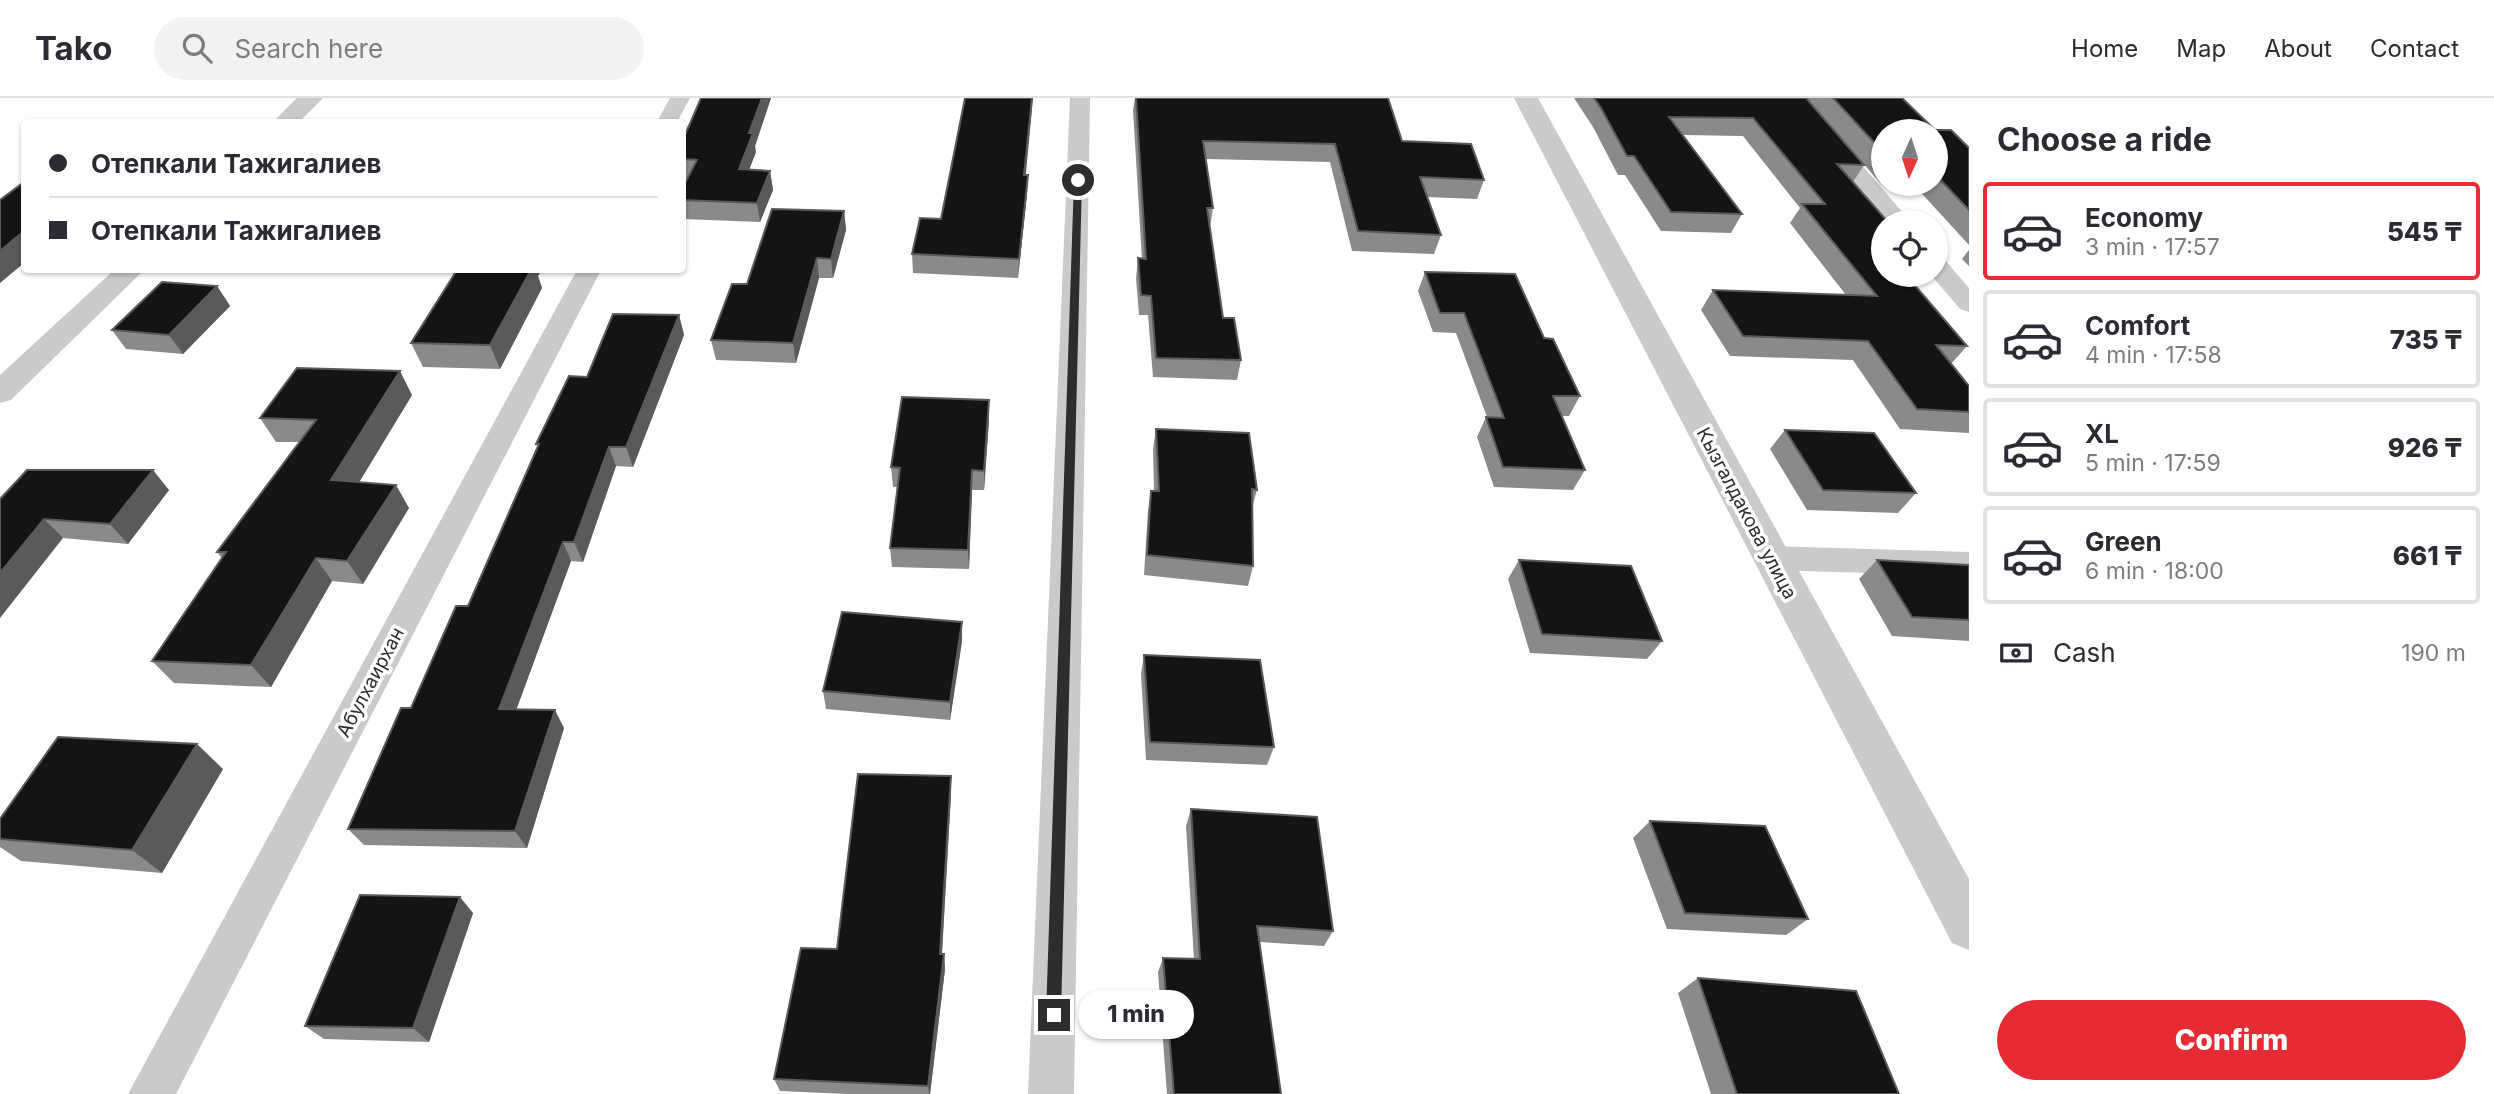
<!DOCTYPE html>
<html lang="en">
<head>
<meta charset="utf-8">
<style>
  body { margin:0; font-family:Inter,sans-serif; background:#f2f2f3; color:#2b2b33; height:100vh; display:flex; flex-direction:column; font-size:26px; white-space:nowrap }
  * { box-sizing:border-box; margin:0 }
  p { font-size:23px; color:#7c7c81 }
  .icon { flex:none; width:38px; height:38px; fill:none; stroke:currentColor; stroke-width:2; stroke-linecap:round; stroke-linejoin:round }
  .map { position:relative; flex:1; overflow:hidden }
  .panel { display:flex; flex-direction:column; background:#fff; width:525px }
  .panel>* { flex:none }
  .guide { position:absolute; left:21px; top:21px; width:665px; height:154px; border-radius:7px; box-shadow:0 2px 5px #0004; display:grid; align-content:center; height:154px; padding:0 28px; background:#fff }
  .needle { width:46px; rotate:183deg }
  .tools { position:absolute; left:1871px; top:21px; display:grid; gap:14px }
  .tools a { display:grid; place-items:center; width:77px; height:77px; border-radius:50%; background:#fff; box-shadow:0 2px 5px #0004; font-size:35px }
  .end { position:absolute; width:32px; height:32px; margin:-16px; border:9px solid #2d2d2d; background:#fff; box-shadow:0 0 0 4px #fff }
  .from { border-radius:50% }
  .bubble { position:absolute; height:49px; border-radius:24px; background:#fff; box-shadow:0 2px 5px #0004; font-size:23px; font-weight:800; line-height:49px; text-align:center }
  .guide b { display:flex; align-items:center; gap:24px; height:66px; font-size:26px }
  .guide b+b { border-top:2px solid #e1e1e2 }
  .guide i { width:18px; height:18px; background:#2b2b33 }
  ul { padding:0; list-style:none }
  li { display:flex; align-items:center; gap:21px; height:98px; margin:0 14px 10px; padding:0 14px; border:4px solid #e1e1e2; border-radius:7px }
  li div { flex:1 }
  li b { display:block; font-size:26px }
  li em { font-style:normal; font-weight:800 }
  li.current { border-color:#e72b35 }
  li>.icon { width:63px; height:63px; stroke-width:1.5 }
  h2 { padding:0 28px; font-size:32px; line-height:84px }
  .pay { display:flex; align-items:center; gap:18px; height:77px; padding:0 28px; font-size:26px }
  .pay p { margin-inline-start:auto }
  .cta { display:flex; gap:14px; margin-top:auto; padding:14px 28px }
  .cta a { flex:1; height:80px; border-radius:42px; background:#e72b35; color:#fff; font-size:28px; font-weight:800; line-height:80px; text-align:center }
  header { display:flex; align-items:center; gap:42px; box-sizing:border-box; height:98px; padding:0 35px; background:#fff; border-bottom:2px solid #e1e1e2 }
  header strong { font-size:33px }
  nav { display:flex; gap:38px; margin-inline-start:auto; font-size:24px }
  .search { width:490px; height:63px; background:#f2f2f3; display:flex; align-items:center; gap:18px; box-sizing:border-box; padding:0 24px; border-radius:38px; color:#7c7c81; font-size:26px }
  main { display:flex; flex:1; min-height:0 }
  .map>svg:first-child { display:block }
</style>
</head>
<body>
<header>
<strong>Tako</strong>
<div class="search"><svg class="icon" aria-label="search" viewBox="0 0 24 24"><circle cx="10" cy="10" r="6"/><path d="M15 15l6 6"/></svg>Search here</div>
<nav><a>Home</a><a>Map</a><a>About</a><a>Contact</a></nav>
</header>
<main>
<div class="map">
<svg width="1969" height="996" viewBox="0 0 1969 996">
  <rect width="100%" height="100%" fill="#fff"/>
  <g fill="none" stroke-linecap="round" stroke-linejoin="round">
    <path fill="#cacaca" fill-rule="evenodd" d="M 670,0 L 690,0 L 677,24 L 657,24 Z
      M 1070,0 L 1090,0 L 1074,996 L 1028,996 Z
      M 1783,0 L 1804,0 L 1911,124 L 1887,124 Z
      M 1936,160 L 1945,162 L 1969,190 L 1969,214 L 1960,211 L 1931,177 L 1936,177 Z
      M 577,172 L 601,172 L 176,996 L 128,996 Z
      M 1771,448 L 1969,454 L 1969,478 L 1771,472 L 1760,468 L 1755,460 L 1760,452 Z"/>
    <path fill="#cacaca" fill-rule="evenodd" d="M 297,0 L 323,0 L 299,24 L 273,24 Z
      M 1514,0 L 1538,0 L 1969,781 L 1969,852 L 1952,845 Z
      M 114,172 L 144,172 L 11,302 L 0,305 L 0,277 Z"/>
  </g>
  <path fill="#8a8a8a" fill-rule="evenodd" d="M 701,0 L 771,0 L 755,48 L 756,54 L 749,72 L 770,73 L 773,92 L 760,124 L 682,121 L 682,91 L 688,80 L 682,80 L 682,44 Z
    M 1135,0 L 1388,0 L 1402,43 L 1484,82 L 1477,101 L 1427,99 L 1441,137 L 1434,156 L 1352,153 L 1330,64 L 1206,61 L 1213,110 L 1210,129 L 1223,220 L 1241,262 L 1237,282 L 1153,279 L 1148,217 L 1139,217 L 1136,180 L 1138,160 L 1142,161 L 1133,12 Z
    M 1574,0 L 1902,0 L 1935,32 L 1969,50 L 1969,147 L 1914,87 L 1882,87 L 1809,3 L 1864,67 L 1853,84 L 1883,124 L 1883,177 L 1967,248 L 1951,266 L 1969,288 L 1969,335 L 1900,331 L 1853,262 L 1730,258 L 1701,212 L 1713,192 L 1846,197 L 1790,125 L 1800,110 L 1743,38 L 1683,37 L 1742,116 L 1731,135 L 1661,133 L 1625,77 L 1618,77 L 1593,29 ZM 1883,33 L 1936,33 L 1936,86 L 1883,86 Z
    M 1026,77 L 1028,77 L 1027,96 L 1018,180 L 913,175 L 912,156 L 941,121 Z
    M 844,113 L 846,132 L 833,180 L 819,180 L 796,265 L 716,262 L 711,242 Z
    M 1969,152 L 1969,168 L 1962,161 Z
    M 1425,174 L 1544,240 L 1580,298 L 1569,318 L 1562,318 L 1585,372 L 1573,392 L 1494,389 L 1477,339 L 1486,319 L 1487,319 L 1456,235 L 1433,234 L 1418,193 Z
    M 538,178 L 542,190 L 500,271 L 423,269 L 411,245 Z
    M 217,188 L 230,208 L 183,256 L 126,251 L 112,232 Z
    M 679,217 L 684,237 L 633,369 L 616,368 L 583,464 L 571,463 L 516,611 L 564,630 L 527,750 L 364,747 L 348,731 L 411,610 L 468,508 L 538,349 L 536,346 L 587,279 Z
    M 412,297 L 359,384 L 409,410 L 363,486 L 332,483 L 271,589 L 174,585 L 152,563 L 222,460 L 217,454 L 299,344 L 276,344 L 260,320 Z
    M 989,302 L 989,322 L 984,392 L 972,392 L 969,471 L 892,469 L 890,450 L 897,389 L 893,389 L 891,369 Z
    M 1156,331 L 1257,392 L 1252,410 L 1253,468 L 1248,488 L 1144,477 L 1148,412 L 1151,393 L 1154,393 L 1153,351 Z
    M 1785,332 L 1916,395 L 1898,415 L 1807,412 L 1770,351 Z
    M 169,392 L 128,446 L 63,440 L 0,401 Z
    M 1519,462 L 1662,543 L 1647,561 L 1530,555 L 1508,481 Z
    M 1877,462 L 1969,467 L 1969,543 L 1892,538 L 1859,481 Z
    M 962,543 L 950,622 L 826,611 L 823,593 Z
    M 1144,557 L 1274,649 L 1267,667 L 1146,662 L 1141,576 Z
    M 223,671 L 162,775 L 21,763 L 0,749 L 0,721 Z
    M 951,678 L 951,696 L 942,856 L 944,856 L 945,871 L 930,996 L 847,996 L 780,993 L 774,981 L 837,851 Z
    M 1191,711 L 1333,833 L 1324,848 L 1260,844 L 1281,996 L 1167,996 L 1158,874 L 1163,860 L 1194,861 L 1186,728 Z
    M 1650,723 L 1808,821 L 1786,837 L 1667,831 L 1633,740 Z
    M 473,815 L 429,944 L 324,941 L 305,928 Z
    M 1698,880 L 1899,996 L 1711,996 L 1678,895 Z"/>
  <path fill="#5a5a5a" d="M 762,0 L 771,0 L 755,48 L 756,54 L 742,90 L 739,71 L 749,35 Z
    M 1032,0 L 1033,0 L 1024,96 L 1024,77 Z
    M 770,73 L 773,92 L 760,124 L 757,105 Z
    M 1028,77 L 1027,96 L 1018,180 L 1019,161 Z
    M 844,113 L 846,132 L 833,180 L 831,161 Z
    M 24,133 L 24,165 L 0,185 L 0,153 Z
    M 817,160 L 819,180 L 796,265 L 793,245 Z
    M 525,172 L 542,172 L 538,178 L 542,190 L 500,271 L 490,247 Z
    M 217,188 L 230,208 L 183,256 L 169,237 Z
    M 679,217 L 684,237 L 633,369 L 626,349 Z
    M 400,273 L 412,297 L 346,406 L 331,382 Z
    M 989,302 L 989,322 L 984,392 L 984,373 Z
    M 609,349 L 616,368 L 583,464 L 574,444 Z
    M 153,372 L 169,392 L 128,446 L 110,426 Z
    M 972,372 L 972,392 L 969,471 L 968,452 Z
    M 396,387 L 409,410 L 363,486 L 347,463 Z
    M 44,421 L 63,440 L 0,520 L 0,475 Z
    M 563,444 L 571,463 L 510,629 L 499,611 Z
    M 316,460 L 332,483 L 271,589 L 251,567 Z
    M 962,524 L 962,543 L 950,622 L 950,604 Z
    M 555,612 L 564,630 L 527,750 L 515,733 Z
    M 197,646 L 223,671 L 162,775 L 132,752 Z
    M 951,678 L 951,696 L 941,871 L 940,856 Z
    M 460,799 L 473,815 L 429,944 L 413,930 Z
    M 944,856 L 945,871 L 930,996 L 929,996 L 928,988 Z"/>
  <path fill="#141414" stroke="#5a5a5a" stroke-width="2" d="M 701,0 L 762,0 L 749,35 L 753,35 L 739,71 L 770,73 L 757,105 L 682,102 L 682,91 L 697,62 L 682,61 L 682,44 Z
    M 965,0 L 1032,0 L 1024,77 L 1028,77 L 1019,161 L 912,156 L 920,120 L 941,121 Z
    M 1136,0 L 1388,0 L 1402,43 L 1471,46 L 1484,82 L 1420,79 L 1441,137 L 1358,133 L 1335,46 L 1203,43 L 1213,110 L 1207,110 L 1223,220 L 1234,220 L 1241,262 L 1156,260 L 1151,198 L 1141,197 L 1138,160 L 1146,161 Z
    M 1594,0 L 1806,0 L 1864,67 L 1837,66 L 1888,124 L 1883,124 L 1883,145 L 1879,145 L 1883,150 L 1883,177 L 1906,177 L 1967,248 L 1936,247 L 1969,288 L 1969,314 L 1917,311 L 1868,243 L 1743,238 L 1713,192 L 1877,198 L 1802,106 L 1825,106 L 1753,20 L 1669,19 L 1742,116 L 1671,114 L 1634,58 L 1627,58 L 1601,10 Z
    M 1833,0 L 1902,0 L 1935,32 L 1951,32 L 1969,50 L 1969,112 L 1936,77 L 1936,33 L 1883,33 L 1883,54 Z
    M 24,84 L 24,133 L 0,153 L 0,102 Z
    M 772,111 L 844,113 L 831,161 L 817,160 L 793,245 L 711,242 L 732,186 L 747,186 Z
    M 457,172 L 531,172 L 490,247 L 411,245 Z
    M 1425,174 L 1515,176 L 1544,240 L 1553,241 L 1580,298 L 1553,298 L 1585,372 L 1503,369 L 1486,319 L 1504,320 L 1464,215 L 1440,215 Z
    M 162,184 L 217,188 L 169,237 L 112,232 Z
    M 613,216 L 679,217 L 626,349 L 609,349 L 574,444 L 563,444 L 499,611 L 555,612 L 515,733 L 348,731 L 401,610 L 411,610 L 456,508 L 468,508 L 539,346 L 536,346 L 569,278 L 587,279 Z
    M 297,270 L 400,273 L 331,382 L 396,387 L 347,463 L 316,460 L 251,567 L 152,563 L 226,454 L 217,454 L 316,322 L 260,320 Z
    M 902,299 L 989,302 L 984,373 L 972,372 L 968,452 L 890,450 L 900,370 L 891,369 Z
    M 1156,331 L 1249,335 L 1257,392 L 1252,391 L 1253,468 L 1147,457 L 1151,393 L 1159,393 Z
    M 1785,332 L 1874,335 L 1916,395 L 1823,392 Z
    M 27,372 L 153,372 L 110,426 L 44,421 L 0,475 L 0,401 Z
    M 1519,462 L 1631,468 L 1662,543 L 1542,536 Z
    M 1877,462 L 1969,467 L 1969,522 L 1912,519 Z
    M 842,514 L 962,524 L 950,604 L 823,593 Z
    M 1144,557 L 1260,562 L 1274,649 L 1150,644 Z
    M 58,639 L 197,646 L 132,752 L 0,741 L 0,721 Z
    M 858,676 L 951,678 L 940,856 L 944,856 L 928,988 L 774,981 L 801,850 L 837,851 Z
    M 1191,711 L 1317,719 L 1333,833 L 1257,828 L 1281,996 L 1174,996 L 1163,860 L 1200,861 Z
    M 1650,723 L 1765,728 L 1808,821 L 1685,815 Z
    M 360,797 L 460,799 L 413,930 L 305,928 Z
    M 1698,880 L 1856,893 L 1899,996 L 1737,996 Z"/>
  <path fill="#2d2d2d" d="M 1078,79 L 1082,82 L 1061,917 L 1054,925 L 1046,917 L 1074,82 Z"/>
  <g text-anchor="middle" stroke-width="7" stroke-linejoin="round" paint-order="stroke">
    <g font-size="19" fill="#2d2d2d" stroke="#fff">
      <text transform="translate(1747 415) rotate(62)" y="7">Кызгалдакова улица</text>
      <text transform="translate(370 584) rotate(-62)" y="7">Абулхаирхан</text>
    </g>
  </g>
</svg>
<div class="tools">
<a><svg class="needle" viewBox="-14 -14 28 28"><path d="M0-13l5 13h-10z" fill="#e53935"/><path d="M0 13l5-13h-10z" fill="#7c7c81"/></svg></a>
<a><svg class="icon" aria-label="locate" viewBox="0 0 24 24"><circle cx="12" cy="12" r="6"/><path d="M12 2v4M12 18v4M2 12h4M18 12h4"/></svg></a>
</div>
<i class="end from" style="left:1078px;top:82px"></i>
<i class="end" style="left:1054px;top:917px"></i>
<div class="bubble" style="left:1078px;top:892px;width:116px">1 min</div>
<div class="guide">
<b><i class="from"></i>Отепкали Тажигалиев</b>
<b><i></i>Отепкали Тажигалиев</b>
</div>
</div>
<section class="panel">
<h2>Choose a ride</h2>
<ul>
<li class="current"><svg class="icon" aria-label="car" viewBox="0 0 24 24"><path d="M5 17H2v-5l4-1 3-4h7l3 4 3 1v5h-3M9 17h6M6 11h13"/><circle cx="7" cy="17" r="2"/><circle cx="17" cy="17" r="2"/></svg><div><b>Economy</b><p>3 min · 17:57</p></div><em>545 ₸</em></li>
<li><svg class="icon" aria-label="car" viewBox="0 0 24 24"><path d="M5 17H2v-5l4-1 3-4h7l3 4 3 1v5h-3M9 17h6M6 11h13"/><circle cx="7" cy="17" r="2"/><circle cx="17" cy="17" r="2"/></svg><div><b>Comfort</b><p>4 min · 17:58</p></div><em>735 ₸</em></li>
<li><svg class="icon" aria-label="car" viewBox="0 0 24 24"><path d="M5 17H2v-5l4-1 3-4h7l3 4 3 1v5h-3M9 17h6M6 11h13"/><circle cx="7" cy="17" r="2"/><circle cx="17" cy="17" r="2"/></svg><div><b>XL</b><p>5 min · 17:59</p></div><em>926 ₸</em></li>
<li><svg class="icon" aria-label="car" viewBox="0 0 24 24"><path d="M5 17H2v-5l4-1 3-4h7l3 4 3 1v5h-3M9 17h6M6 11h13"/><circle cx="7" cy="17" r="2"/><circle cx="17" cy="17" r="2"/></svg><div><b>Green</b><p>6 min · 18:00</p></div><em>661 ₸</em></li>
</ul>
<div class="pay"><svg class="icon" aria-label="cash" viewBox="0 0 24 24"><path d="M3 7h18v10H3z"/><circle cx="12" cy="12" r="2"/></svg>Cash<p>190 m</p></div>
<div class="cta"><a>Confirm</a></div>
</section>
</main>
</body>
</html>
